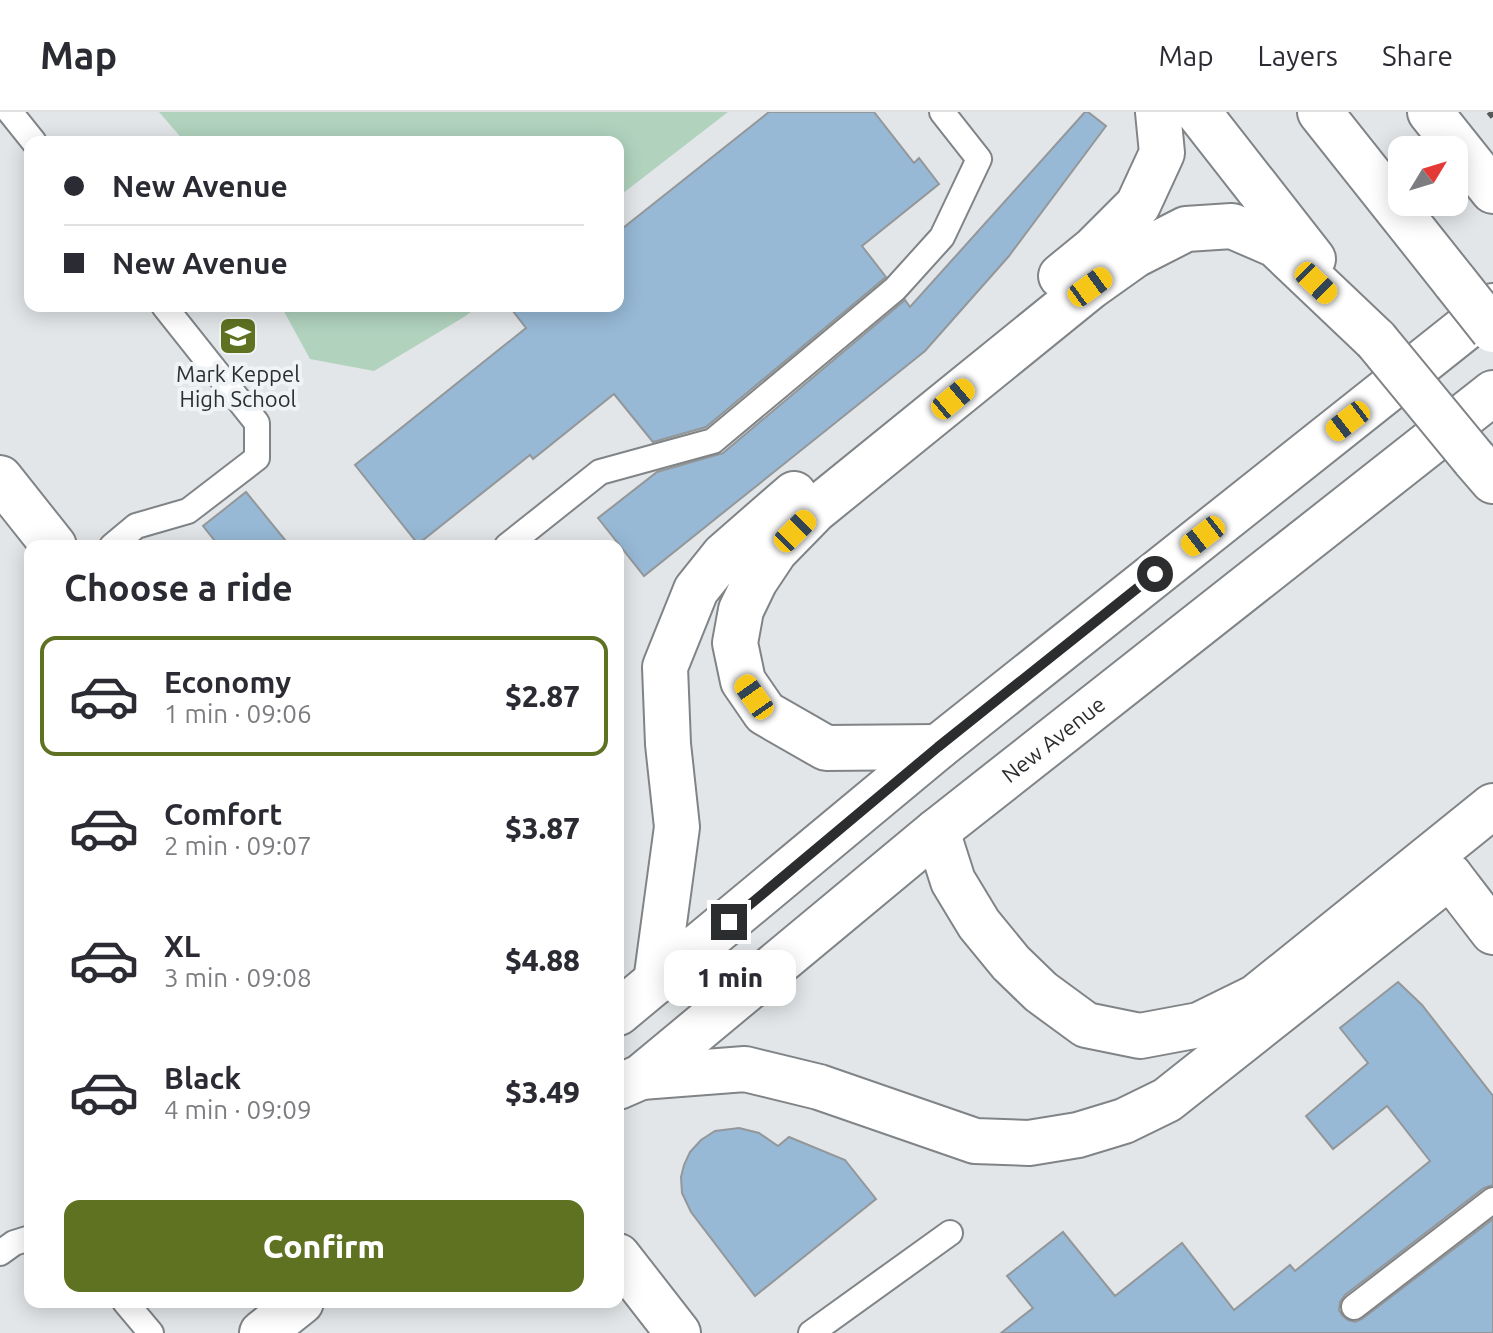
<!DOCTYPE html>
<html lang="en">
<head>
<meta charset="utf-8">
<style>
  body { margin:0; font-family:Ubuntu,sans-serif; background:#f7f7f7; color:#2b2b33; height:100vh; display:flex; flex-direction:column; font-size:30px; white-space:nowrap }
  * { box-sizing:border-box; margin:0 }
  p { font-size:26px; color:#7c7c81 }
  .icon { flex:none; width:44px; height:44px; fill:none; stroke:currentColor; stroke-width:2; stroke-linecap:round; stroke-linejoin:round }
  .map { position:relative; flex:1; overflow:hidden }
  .panel { position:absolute; left:24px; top:428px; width:600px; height:768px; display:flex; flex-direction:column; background:#fff; border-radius:16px; box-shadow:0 4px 20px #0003 }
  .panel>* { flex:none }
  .top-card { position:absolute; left:24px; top:24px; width:600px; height:176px; border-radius:16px; box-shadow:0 4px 20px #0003; display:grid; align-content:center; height:176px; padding:0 40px; background:#fff }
  .needle { width:52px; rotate:52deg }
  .tools { position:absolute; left:1388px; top:24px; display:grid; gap:16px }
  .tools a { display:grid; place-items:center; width:80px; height:80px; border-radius:16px; background:#fff; box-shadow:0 4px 20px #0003; font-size:40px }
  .end { position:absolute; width:36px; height:36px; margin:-18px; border:10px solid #2c2d2e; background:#fff; box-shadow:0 0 0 4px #fff }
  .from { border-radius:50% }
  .bubble { position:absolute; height:56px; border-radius:16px; background:#fff; box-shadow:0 4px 20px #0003; font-size:26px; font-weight:800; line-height:56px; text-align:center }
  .car { position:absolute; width:24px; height:48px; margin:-24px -12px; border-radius:10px; box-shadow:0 0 6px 2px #0007; background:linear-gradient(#f5c518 24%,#345 0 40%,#f5c518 0 76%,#345 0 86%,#f5c518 0) }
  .top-card b { display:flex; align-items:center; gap:28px; height:76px; font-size:30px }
  .top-card b+b { border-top:2px solid #e1e1e2 }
  .top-card i { width:20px; height:20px; background:#2b2b33 }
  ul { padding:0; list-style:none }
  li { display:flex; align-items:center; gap:24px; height:120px; margin:0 16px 12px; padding:0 24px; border:4px solid transparent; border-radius:16px }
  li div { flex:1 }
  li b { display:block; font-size:30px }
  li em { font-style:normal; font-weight:800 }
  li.selected { border-color:#5f7221 }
  li>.icon { width:72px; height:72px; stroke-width:1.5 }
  h2 { padding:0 40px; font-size:36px; line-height:96px }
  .button { display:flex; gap:16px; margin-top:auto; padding:16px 40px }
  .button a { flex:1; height:92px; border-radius:16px; background:#5f7221; color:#fff; font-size:32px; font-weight:800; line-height:92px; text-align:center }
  header { display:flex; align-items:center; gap:48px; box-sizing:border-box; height:112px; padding:0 40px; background:#fff; border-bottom:2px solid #e1e1e2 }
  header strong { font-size:38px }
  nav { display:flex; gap:44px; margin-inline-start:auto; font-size:28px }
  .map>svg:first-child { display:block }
</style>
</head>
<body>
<header>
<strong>Map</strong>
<nav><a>Map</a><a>Layers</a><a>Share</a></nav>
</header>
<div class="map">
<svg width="1493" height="1221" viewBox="0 0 1493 1221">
  <rect width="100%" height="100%" fill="#e3e6e8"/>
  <path fill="#b1d3be" d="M 159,0 L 728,0 L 618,85 L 618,30 L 185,30 Z
    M 281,194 L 479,194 L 464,205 L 374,259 L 310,247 Z"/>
  <path fill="#97b9d6" stroke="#949799" stroke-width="2" d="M 769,0 L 874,0 L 914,51 L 919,46 L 939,72 L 862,134 L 886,165 L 706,315 L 653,330 L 614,282 L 533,347 L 530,343 L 418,432 L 355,353 L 526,216 L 509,194 L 618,194 L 618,120 Z
    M 1085,0 L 1088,0 L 1106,14 L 1009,144 L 925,239 L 644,464 L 598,406 L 657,360 L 723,341 L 905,188 L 910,195 Z
    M 246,380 L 290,434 L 219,434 L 203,414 Z
    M 1398,870 L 1422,893 L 1493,984 L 1493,1073 L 1484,1076 L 1345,1183 L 1340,1190 L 1339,1198 L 1342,1203 L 1348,1208 L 1355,1210 L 1362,1207 L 1493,1107 L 1493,1221 L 1001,1221 L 1033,1196 L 1007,1164 L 1063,1120 L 1115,1184 L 1182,1131 L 1234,1198 L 1290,1153 L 1295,1159 L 1430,1049 L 1387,994 L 1333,1037 L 1306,1004 L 1368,951 L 1340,916 Z
    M 739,1016 L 759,1021 L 778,1034 L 789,1025 L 845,1048 L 876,1087 L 755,1184 L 691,1100 L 682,1081 L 681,1065 L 684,1053 L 690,1040 L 701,1028 L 715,1019 Z"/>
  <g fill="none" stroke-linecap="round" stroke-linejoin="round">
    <g stroke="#818486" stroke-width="28">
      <path id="service" d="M 10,0 L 34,30
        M 112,434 L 136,414 L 188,399 L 257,346 L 257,311 L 164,194
        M 507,434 L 600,360 L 713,329 L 895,177 L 942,125 L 979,47 L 942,0
        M 0,1141 L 14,1131 L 30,1126
        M 125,1190 L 151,1221
        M 1354,1195 L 1493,1088
        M 811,1221 L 950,1121"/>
    </g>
    <g stroke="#818486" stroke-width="48">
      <path id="minor" d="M 1450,764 L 1493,820"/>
    </g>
    <g stroke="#818486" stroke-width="48">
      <path id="tertiary" d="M 0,366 L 54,434
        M 618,1144 L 678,1221"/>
    </g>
    <g stroke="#818486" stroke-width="48">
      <g id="secondary">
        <path d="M 618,901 L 938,635 L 1493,194"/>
        <path d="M 641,965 L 745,957 L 819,975 L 975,1029 L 1029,1031 L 1078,1023 L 1124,1009 L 1167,988 L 1450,764"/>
        <path id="s1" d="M 618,975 L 641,965 L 937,719 L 1493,281"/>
        <path d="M 262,1221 L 301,1190"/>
      </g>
    </g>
    <g stroke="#818486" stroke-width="48">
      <path id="motorway" d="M 1198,0 L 1313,147
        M 1320,0 L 1455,170
        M 1430,0 L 1493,79
        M 1061,164 L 1094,137 L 1138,93 L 1162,41 L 1158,0
        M 1474,347 L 1493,369
        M 938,635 L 826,636 L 765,601 L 743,569 L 735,531 L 741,498 L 755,469 L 775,439 L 815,398 L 1090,175 L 1135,143 L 1186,117 L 1232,114 L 1276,133 L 1376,228
        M 937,719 L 953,769 L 979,812 L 1011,851 L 1041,880 L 1086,913 L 1140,924 L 1199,913 L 1256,885 L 1493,694
        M 656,870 L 677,715 L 668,632 L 665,555 L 696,478 L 724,443 L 794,382"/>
    </g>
    <use href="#service" stroke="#fff" stroke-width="24"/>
    <use href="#minor" stroke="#fff" stroke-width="44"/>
    <use href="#tertiary" stroke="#fff" stroke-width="44"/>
    <use href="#secondary" stroke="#fff" stroke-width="44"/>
    <use href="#motorway" stroke="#fff" stroke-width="44"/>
    <path stroke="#57595a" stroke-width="6" stroke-dasharray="10 10" stroke-linecap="butt" d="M 1489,0 L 1493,5"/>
    <g stroke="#818486" stroke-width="48" stroke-linecap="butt">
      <path id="motorway-bridge" d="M 1455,170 L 1493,218
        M 1376,228 L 1474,347"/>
    </g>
    <use href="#motorway-bridge" stroke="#fff" stroke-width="44"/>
  </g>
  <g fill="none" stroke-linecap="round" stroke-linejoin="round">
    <path stroke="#2c2d2e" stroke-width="10" d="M 729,810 L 938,635 L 1155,462"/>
  </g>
  <defs>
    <g id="school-square" transform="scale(2)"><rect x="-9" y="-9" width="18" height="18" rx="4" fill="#5f7221" stroke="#f0f3f6"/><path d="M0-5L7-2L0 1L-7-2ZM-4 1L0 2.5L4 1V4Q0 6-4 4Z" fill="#fff"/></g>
  </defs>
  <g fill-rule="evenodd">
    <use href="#school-square" x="238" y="224"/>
  </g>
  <g text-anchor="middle" stroke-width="8" stroke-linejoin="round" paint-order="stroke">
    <g font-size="22" fill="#2c2d2e" stroke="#f0f3f6">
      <text x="238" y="270">Mark Keppel<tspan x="238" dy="25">High School</tspan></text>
    </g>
    <g font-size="22" fill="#2c2d2e" stroke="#f0f3f6">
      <text dy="8" stroke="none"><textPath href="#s1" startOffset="558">New Avenue</textPath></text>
    </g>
  </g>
</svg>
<div class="tools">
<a><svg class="needle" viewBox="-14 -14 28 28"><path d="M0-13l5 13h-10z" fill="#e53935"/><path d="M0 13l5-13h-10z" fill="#7c7c81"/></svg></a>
</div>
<i class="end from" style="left:1155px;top:462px"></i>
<i class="end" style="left:729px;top:810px"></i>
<div class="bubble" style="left:664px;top:838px;width:132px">1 min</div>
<i class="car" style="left:1316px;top:171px;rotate:134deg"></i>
<i class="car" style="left:1090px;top:175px;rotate:54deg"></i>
<i class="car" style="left:953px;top:287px;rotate:50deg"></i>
<i class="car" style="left:1348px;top:309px;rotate:232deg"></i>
<i class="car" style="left:795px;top:419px;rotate:45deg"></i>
<i class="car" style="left:1203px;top:424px;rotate:232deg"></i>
<i class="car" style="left:754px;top:585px;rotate:325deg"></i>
<div class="top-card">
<b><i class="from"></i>New Avenue</b>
<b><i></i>New Avenue</b>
</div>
<section class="panel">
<h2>Choose a ride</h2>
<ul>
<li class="selected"><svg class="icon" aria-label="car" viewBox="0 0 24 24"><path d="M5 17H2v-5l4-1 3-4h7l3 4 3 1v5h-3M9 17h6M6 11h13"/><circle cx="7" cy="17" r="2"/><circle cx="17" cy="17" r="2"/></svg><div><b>Economy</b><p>1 min · 09:06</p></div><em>$2.87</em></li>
<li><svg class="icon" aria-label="car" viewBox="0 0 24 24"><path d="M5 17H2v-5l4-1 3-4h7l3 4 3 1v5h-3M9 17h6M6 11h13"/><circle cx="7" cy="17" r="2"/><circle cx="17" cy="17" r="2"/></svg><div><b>Comfort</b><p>2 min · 09:07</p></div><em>$3.87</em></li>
<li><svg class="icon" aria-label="car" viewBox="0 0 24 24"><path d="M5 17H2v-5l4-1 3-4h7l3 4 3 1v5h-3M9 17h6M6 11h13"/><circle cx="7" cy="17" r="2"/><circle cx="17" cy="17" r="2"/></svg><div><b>XL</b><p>3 min · 09:08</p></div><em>$4.88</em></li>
<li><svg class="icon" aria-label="car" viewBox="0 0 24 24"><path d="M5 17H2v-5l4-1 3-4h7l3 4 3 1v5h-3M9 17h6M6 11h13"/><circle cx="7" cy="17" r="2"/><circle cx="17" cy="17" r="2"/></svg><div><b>Black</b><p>4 min · 09:09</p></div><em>$3.49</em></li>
</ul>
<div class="button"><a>Confirm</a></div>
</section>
</div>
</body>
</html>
